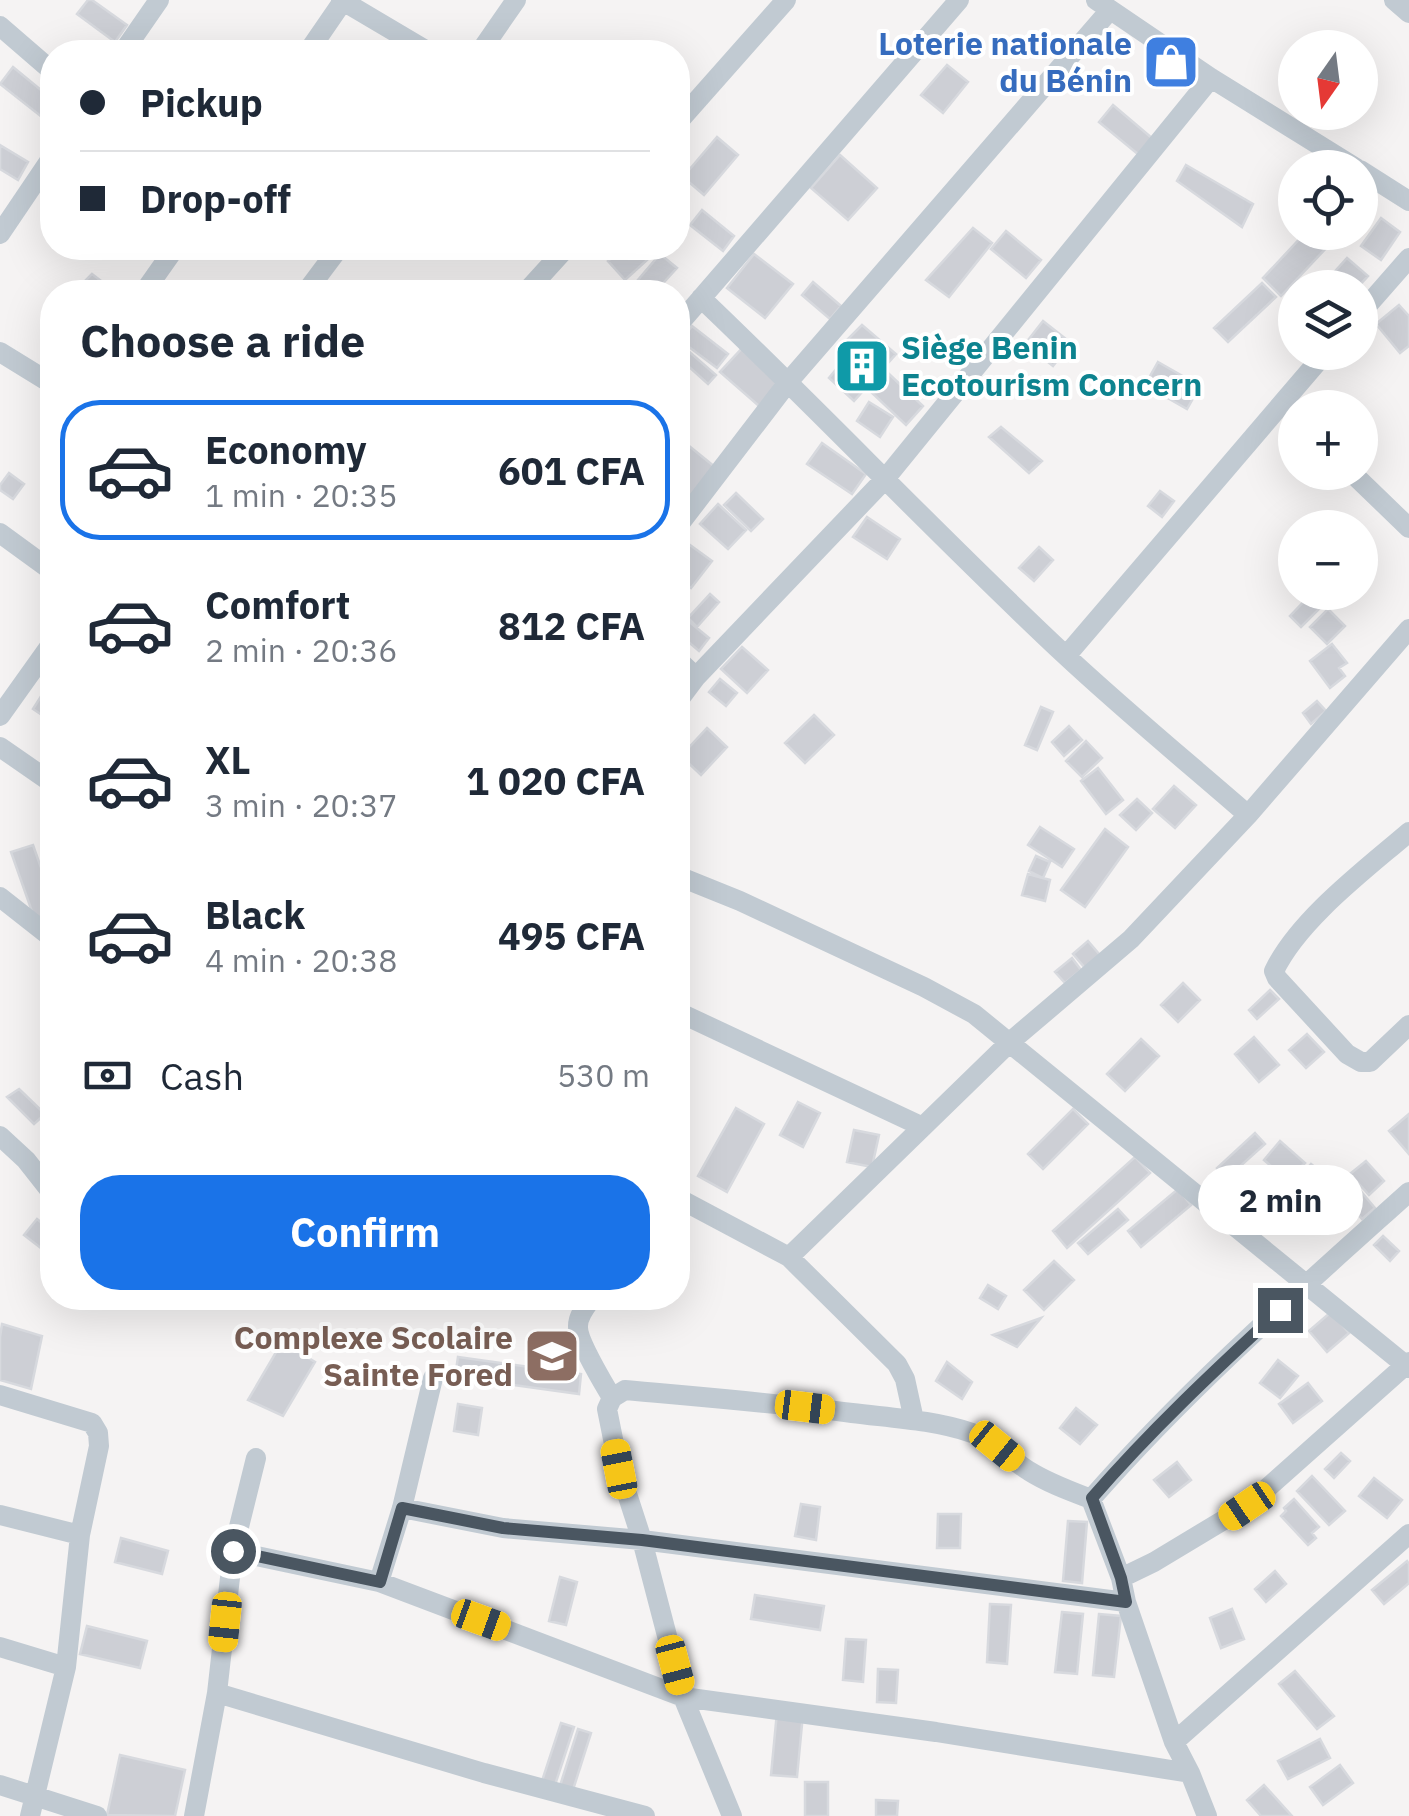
<!DOCTYPE html>
<html lang="en">
<head>
<meta charset="utf-8">
<style>
  body { margin:0; font-family:"IBM Plex Sans",sans-serif; background:#f2f2f3; color:#1f2937; height:100vh; display:flex; flex-direction:column; font-size:38px; white-space:nowrap }
  * { box-sizing:border-box; margin:0 }
  p { font-size:32px; color:#747a83 }
  .icon { flex:none; width:55px; height:55px; fill:none; stroke:currentColor; stroke-width:2; stroke-linecap:round; stroke-linejoin:round }
  .map { position:relative; flex:1; overflow:hidden }
  .details { position:absolute; left:40px; top:280px; width:650px; height:1030px; display:flex; flex-direction:column; background:#fff; border-radius:40px; box-shadow:0 10px 40px #0002 }
  .details>* { flex:none }
  .top-card { position:absolute; left:40px; top:40px; width:650px; height:220px; border-radius:40px; box-shadow:0 10px 40px #0002; display:grid; align-content:center; height:220px; padding:0 40px; background:#fff }
  .needle { width:65px; rotate:194deg }
  .controls { position:absolute; left:1278px; top:30px; display:grid; gap:20px }
  .controls a { display:grid; place-items:center; width:100px; height:100px; border-radius:50%; background:#fff; box-shadow:0 10px 40px #0002; font-size:50px }
  .end { position:absolute; width:45px; height:45px; margin:-22px; border:12px solid #4a5661; background:#fff; box-shadow:0 0 0 5px #fff }
  .from { border-radius:50% }
  .bubble { position:absolute; height:70px; border-radius:35px; background:#fff; box-shadow:0 10px 40px #0002; font-size:32px; font-weight:800; line-height:70px; text-align:center }
  .car { position:absolute; width:30px; height:60px; margin:-30px -15px; border-radius:12px; box-shadow:0 0 8px 2px #0007; background:linear-gradient(#f5c518 24%,#345 0 40%,#f5c518 0 76%,#345 0 86%,#f5c518 0) }
  .top-card b { display:flex; align-items:center; gap:35px; height:95px; font-size:38px }
  .top-card b+b { border-top:2px solid #e0e1e3 }
  .top-card i { width:25px; height:25px; background:#1f2937 }
  ul { padding:0; list-style:none }
  li { display:flex; align-items:center; gap:30px; height:140px; margin:0 20px 15px; padding:0 20px; border:5px solid transparent; border-radius:40px }
  li div { flex:1 }
  li b { display:block; font-size:38px }
  li em { font-style:normal; font-weight:800 }
  li.current { border-color:#1a73e8 }
  li>.icon { width:90px; height:90px; stroke-width:1.5 }
  h2 { padding:0 40px; font-size:45px; line-height:120px }
  .pay { display:flex; align-items:center; gap:25px; height:110px; padding:0 40px; font-size:38px }
  .pay p { margin-inline-start:auto }
  .cta { display:flex; gap:20px; margin-top:auto; padding:20px 40px }
  .cta a { flex:1; height:115px; border-radius:40px; background:#1a73e8; color:#fff; font-size:40px; font-weight:800; line-height:115px; text-align:center }
  .map>svg:first-child { display:block }
</style>
</head>
<body>
<div class="map">
<svg width="1409" height="1816" viewBox="0 0 1409 1816">
  <rect width="100%" height="100%" fill="#f5f3f3"/>
  <path fill="#cdcfd5" stroke="#d7d9de" stroke-width="2.5" d="M 88,0 L 92,0 L 127,25 L 115,42 L 77,14 Z
    M 947,65 L 968,82 L 943,113 L 921,95 Z
    M 13,67 L 52,99 L 52,125 L 0,84 Z
    M 1113,105 L 1153,139 L 1139,155 L 1099,122 Z
    M 717,137 L 738,155 L 704,195 L 683,177 Z
    M 0,145 L 28,162 L 18,180 L 0,169 Z
    M 840,155 L 877,188 L 848,220 L 811,188 Z
    M 1186,165 L 1253,204 L 1242,227 L 1177,181 Z
    M 702,210 L 734,236 L 723,251 L 690,225 Z
    M 1381,218 L 1400,232 L 1381,260 L 1361,246 Z
    M 973,228 L 992,243 L 949,297 L 926,280 Z
    M 1006,231 L 1041,260 L 1026,278 L 991,249 Z
    M 1306,232 L 1318,232 L 1330,244 L 1281,296 L 1263,278 Z
    M 623,248 L 656,248 L 658,250 L 625,280 L 608,261 Z
    M 660,254 L 677,268 L 655,292 L 651,292 L 637,281 Z
    M 754,254 L 793,284 L 765,318 L 727,288 Z
    M 1347,258 L 1368,276 L 1357,288 L 1320,288 Z
    M 92,274 L 109,287 L 103,292 L 74,292 Z
    M 813,282 L 841,306 L 830,319 L 802,295 Z
    M 1262,283 L 1276,297 L 1228,342 L 1214,328 Z
    M 1399,305 L 1409,316 L 1409,346 L 1400,353 L 1376,324 Z
    M 1043,321 L 1071,343 L 1053,366 L 1025,344 Z
    M 862,325 L 896,354 L 854,401 L 829,378 L 853,349 L 845,342 Z
    M 692,326 L 728,354 L 717,368 L 681,341 Z
    M 678,342 L 716,375 L 708,384 L 678,357 Z
    M 745,345 L 783,379 L 759,406 L 720,372 Z
    M 1158,362 L 1200,386 L 1187,409 L 1145,385 Z
    M 888,373 L 923,406 L 906,425 L 871,392 Z
    M 869,402 L 893,417 L 880,437 L 857,421 Z
    M 1001,427 L 1042,461 L 1029,473 L 989,437 Z
    M 678,437 L 715,467 L 688,502 L 678,493 Z
    M 822,443 L 866,474 L 852,494 L 807,464 Z
    M 9,473 L 24,484 L 13,499 L 0,490 L 0,485 Z
    M 1160,491 L 1174,501 L 1162,517 L 1148,506 Z
    M 736,493 L 763,519 L 751,531 L 724,505 Z
    M 718,504 L 746,530 L 728,549 L 700,524 Z
    M 867,517 L 900,539 L 887,559 L 853,537 Z
    M 690,545 L 712,561 L 691,588 L 678,578 L 678,561 Z
    M 1039,547 L 1053,560 L 1034,581 L 1019,568 Z
    M 1313,592 L 1320,592 L 1328,600 L 1301,627 L 1290,616 Z
    M 710,594 L 719,602 L 697,627 L 688,618 Z
    M 1328,609 L 1345,626 L 1327,644 L 1310,627 Z
    M 687,620 L 709,638 L 699,651 L 678,633 Z
    M 1332,644 L 1347,663 L 1339,668 L 1345,676 L 1330,688 L 1310,661 Z
    M 742,647 L 768,670 L 747,693 L 721,669 Z
    M 52,679 L 52,722 L 33,709 Z
    M 720,679 L 737,693 L 726,706 L 709,692 Z
    M 1317,701 L 1326,711 L 1311,724 L 1303,713 Z
    M 1041,707 L 1053,712 L 1037,750 L 1025,745 Z
    M 814,715 L 834,735 L 805,763 L 785,743 Z
    M 1069,726 L 1082,740 L 1064,756 L 1052,742 Z
    M 707,728 L 727,747 L 701,775 L 681,756 Z
    M 1086,741 L 1102,758 L 1082,777 L 1066,761 Z
    M 1098,768 L 1123,800 L 1106,814 L 1081,781 Z
    M 1174,786 L 1196,805 L 1175,828 L 1153,809 Z
    M 1137,799 L 1152,813 L 1136,830 L 1120,815 Z
    M 1040,827 L 1074,849 L 1062,867 L 1028,845 Z
    M 1105,829 L 1128,847 L 1085,907 L 1061,890 Z
    M 33,845 L 52,899 L 52,915 L 35,920 L 11,852 Z
    M 1036,856 L 1050,862 L 1043,878 L 1029,871 Z
    M 1028,874 L 1050,880 L 1045,901 L 1022,895 Z
    M 1088,941 L 1100,955 L 1085,968 L 1073,954 Z
    M 1072,958 L 1081,970 L 1065,983 L 1055,972 Z
    M 1183,983 L 1200,1000 L 1178,1022 L 1161,1005 Z
    M 1270,990 L 1279,999 L 1257,1019 L 1249,1010 Z
    M 1307,1034 L 1324,1052 L 1306,1068 L 1289,1050 Z
    M 1254,1037 L 1279,1065 L 1259,1082 L 1235,1054 Z
    M 1141,1039 L 1159,1056 L 1125,1091 L 1107,1074 Z
    M 19,1089 L 45,1114 L 34,1124 L 7,1097 Z
    M 798,1102 L 820,1113 L 803,1147 L 780,1135 Z
    M 736,1108 L 764,1124 L 727,1192 L 698,1176 Z
    M 1073,1109 L 1088,1124 L 1043,1169 L 1028,1154 Z
    M 1409,1114 L 1409,1154 L 1389,1131 Z
    M 854,1130 L 879,1135 L 872,1167 L 847,1162 Z
    M 1255,1133 L 1265,1144 L 1226,1179 L 1217,1168 Z
    M 1280,1141 L 1305,1163 L 1287,1180 L 1264,1160 Z
    M 1135,1157 L 1150,1173 L 1067,1248 L 1053,1231 Z
    M 1366,1161 L 1384,1181 L 1369,1195 L 1350,1174 Z
    M 1311,1164 L 1324,1175 L 1306,1197 L 1292,1186 Z
    M 1313,1170 L 1327,1185 L 1281,1227 L 1268,1213 Z
    M 1266,1172 L 1282,1183 L 1260,1203 L 1244,1191 Z
    M 1264,1174 L 1281,1191 L 1260,1212 L 1243,1195 Z
    M 1348,1176 L 1375,1208 L 1362,1219 L 1355,1211 L 1348,1217 L 1328,1193 Z
    M 1288,1187 L 1300,1201 L 1277,1220 L 1265,1206 Z
    M 1178,1189 L 1191,1205 L 1141,1247 L 1128,1231 Z
    M 1313,1192 L 1326,1207 L 1305,1224 L 1293,1209 Z
    M 1118,1209 L 1128,1220 L 1088,1254 L 1078,1243 Z
    M 37,1219 L 52,1231 L 52,1244 L 46,1252 L 24,1235 Z
    M 1383,1236 L 1399,1251 L 1390,1261 L 1374,1245 Z
    M 1054,1261 L 1074,1280 L 1044,1310 L 1024,1290 Z
    M 988,1285 L 1006,1296 L 998,1309 L 980,1298 Z
    M 1331,1312 L 1349,1333 L 1327,1352 L 1309,1331 Z
    M 1041,1318 L 1017,1347 L 993,1335 Z
    M 2,1324 L 42,1336 L 31,1389 L 0,1380 L 0,1337 Z
    M 282,1342 L 315,1362 L 283,1416 L 248,1400 Z
    M 458,1357 L 581,1374 L 579,1394 L 455,1377 Z
    M 1278,1360 L 1298,1376 L 1280,1398 L 1260,1383 Z
    M 947,1362 L 972,1382 L 962,1399 L 936,1381 Z
    M 1308,1383 L 1322,1401 L 1293,1423 L 1279,1404 Z
    M 458,1404 L 482,1408 L 478,1435 L 454,1431 Z
    M 1076,1408 L 1097,1425 L 1080,1444 L 1060,1428 Z
    M 1341,1453 L 1350,1461 L 1334,1478 L 1325,1469 Z
    M 1177,1462 L 1191,1480 L 1169,1497 L 1154,1480 Z
    M 1312,1476 L 1345,1511 L 1329,1525 L 1297,1491 Z
    M 1374,1478 L 1402,1500 L 1387,1518 L 1359,1496 Z
    M 1294,1499 L 1319,1527 L 1312,1533 L 1316,1538 L 1308,1545 L 1281,1516 L 1286,1511 L 1284,1508 Z
    M 801,1504 L 820,1507 L 816,1540 L 795,1536 Z
    M 938,1514 L 961,1514 L 960,1548 L 937,1548 Z
    M 1068,1521 L 1087,1522 L 1082,1583 L 1063,1581 Z
    M 121,1538 L 168,1551 L 162,1574 L 115,1562 Z
    M 1407,1561 L 1409,1564 L 1409,1583 L 1384,1604 L 1372,1590 Z
    M 1275,1571 L 1286,1584 L 1266,1602 L 1255,1589 Z
    M 560,1577 L 577,1582 L 566,1625 L 549,1621 Z
    M 755,1595 L 824,1606 L 820,1630 L 751,1619 Z
    M 990,1604 L 1011,1605 L 1007,1664 L 987,1662 Z
    M 1232,1609 L 1244,1639 L 1221,1648 L 1210,1618 Z
    M 1062,1612 L 1083,1614 L 1077,1674 L 1055,1672 Z
    M 1099,1614 L 1121,1616 L 1114,1677 L 1093,1675 Z
    M 87,1626 L 147,1641 L 140,1668 L 80,1654 Z
    M 846,1639 L 866,1640 L 863,1682 L 843,1680 Z
    M 878,1669 L 898,1670 L 896,1703 L 877,1702 Z
    M 1295,1671 L 1334,1716 L 1317,1729 L 1279,1684 Z
    M 777,1712 L 803,1714 L 797,1777 L 771,1775 Z
    M 561,1723 L 574,1727 L 555,1785 L 542,1781 Z
    M 578,1729 L 591,1733 L 572,1793 L 559,1789 Z
    M 1320,1739 L 1330,1758 L 1288,1779 L 1278,1761 Z
    M 120,1755 L 185,1770 L 175,1816 L 107,1815 Z
    M 1340,1765 L 1353,1783 L 1323,1805 L 1310,1787 Z
    M 805,1782 L 828,1782 L 828,1816 L 805,1816 Z
    M 1264,1785 L 1292,1816 L 1261,1816 L 1247,1800 Z
    M 876,1800 L 898,1801 L 897,1816 L 876,1816 Z"/>
  <g fill="none" stroke-linecap="round" stroke-linejoin="round">
    <path stroke="#c1cad2" stroke-width="20" d="M 341,0 L 429,52
      M 1096,0 L 1211,78 L 1356,168
      M 1394,0 L 1409,13
      M 0,26 L 52,71
      M 123,52 L 159,0
      M 308,52 L 343,1
      M 480,52 L 516,0
      M 678,122 L 786,0
      M 1360,170 L 1409,201
      M 0,234 L 52,157
      M 144,292 L 175,248
      M 306,292 L 339,248
      M 526,292 L 566,248
      M 701,298 C 824,415 941,539 1065,655 C 1124,710 1187,762 1248,815
      M 1360,314 L 1409,258
      M 678,325 L 959,0
      M 0,352 L 52,384
      M 1351,472 L 1409,528
      M 678,526 L 789,381 L 1110,10
      M 0,533 L 52,571
      M 1066,656 L 1326,352
      M 678,660 L 696,677
      M 678,701 L 696,677 L 885,479 L 1211,78
      M 0,716 L 52,643
      M 0,747 L 52,783
      M 1409,832 C 1366,869 1299,919 1274,971 L 1277,978 L 1347,1054 L 1361,1062 L 1370,1062 L 1409,1025
      M 678,876 L 740,901 L 924,987 L 974,1014 L 1409,1368
      M 0,897 L 52,938
      M 678,1012 L 923,1127
      M 0,1136 L 26,1160 L 52,1193
      M 678,1198 L 789,1257 L 897,1364 L 905,1379 L 914,1420
      M 789,1257 L 1010,1042 L 1131,939 L 1248,815 L 1409,629
      M 592,1298 C 586,1306 578,1315 578,1326 C 577,1340 604,1384 612,1398
      M 0,1395 L 92,1423 L 98,1433 L 99,1446 L 80,1535 L 66,1667 L 30,1816
      M 1091,1499 C 1188,1388 1300,1290 1409,1192
      M 402,1508 L 503,1528 L 642,1540 L 1126,1602
      M 0,1515 L 80,1535
      M 233,1551 L 379,1582 L 683,1697 L 936,1732 L 1190,1773
      M 1121,1578 L 1154,1562 L 1247,1506 L 1409,1362
      M 379,1582 L 402,1508 L 433,1378
      M 0,1647 L 66,1667
      M 217,1693 L 484,1773 L 645,1816
      M 1174,1742 L 1409,1534
      M 0,1785 L 97,1816
      M 194,1816 L 217,1693 L 233,1551 L 256,1458
      M 732,1816 L 683,1697 L 642,1540 L 619,1469 L 607,1409 L 612,1398 L 625,1390 C 701,1397 777,1403 852,1413 C 892,1418 934,1420 972,1433 C 995,1440 1009,1459 1029,1471 C 1048,1483 1070,1491 1091,1499 L 1121,1578 L 1126,1602 L 1174,1742 L 1190,1773 L 1207,1816"/>
  </g>
  <g fill="none" stroke-linecap="round" stroke-linejoin="round">
    <path stroke="#4a5661" stroke-width="12" d="M 233,1551 L 380,1582 L 402,1508 L 503,1528 L 642,1540 L 1126,1602 L 1121,1578 L 1092,1498 C 1150,1431 1214,1371 1280,1310"/>
  </g>
  <defs>
    <g id="shop-square" transform="scale(2.875)"><rect x="-9" y="-9" width="18" height="18" rx="4" fill="#3f7fe0" stroke="#fff"/><path d="M-5-2.5h2.3a2.7 3.5 0 0 1 5.4 0H5L5.5 6h-11ZM-1.5-2.5h3a1.5 2.3 0 0 0-3 0Z" fill="#fff"/></g>
    <g id="building-square" transform="scale(2.875)"><rect x="-9" y="-9" width="18" height="18" rx="4" fill="#0f9aa8" stroke="#fff"/><path d="M-4-6H4V6H1V3H-1V6H-4ZM-2.5-4.3h1.7v1.8h-1.7ZM.8-4.3h1.7v1.8H.8ZM-2.5-1h1.7V.8h-1.7ZM.8-1h1.7V.8H.8Z" fill="#fff"/></g>
    <g id="school-square" transform="scale(2.875)"><rect x="-9" y="-9" width="18" height="18" rx="4" fill="#8d6e63" stroke="#fff"/><path d="M0-5L7-2L0 1L-7-2ZM-4 1L0 2.5L4 1V4Q0 6-4 4Z" fill="#fff"/></g>
  </defs>
  <g fill-rule="evenodd">
    <use href="#shop-square" x="1171" y="62"/>
    <use href="#building-square" x="862" y="366"/>
    <use href="#school-square" x="552" y="1356"/>
  </g>
  <g text-anchor="middle" stroke-width="8" stroke-linejoin="round" paint-order="stroke">
    <g font-size="32" font-weight="bold" fill="#366cbe" stroke="#fff" text-anchor="end">
      <text x="1132" y="55">Loterie nationale<tspan x="1132" dy="37">du Bénin</tspan></text>
    </g>
    <g font-size="32" font-weight="bold" fill="#0d838f" stroke="#fff" text-anchor="start">
      <text x="901" y="359">Siège Benin<tspan x="901" dy="37">Ecotourism Concern</tspan></text>
    </g>
    <g font-size="32" font-weight="bold" fill="#785e54" stroke="#fff" text-anchor="end">
      <text x="513" y="1349">Complexe Scolaire<tspan x="513" dy="37">Sainte Fored</tspan></text>
    </g>
  </g>
</svg>
<div class="controls">
<a><svg class="needle" viewBox="-14 -14 28 28"><path d="M0-13l5 13h-10z" fill="#e53935"/><path d="M0 13l5-13h-10z" fill="#747a83"/></svg></a>
<a><svg class="icon" aria-label="locate" viewBox="0 0 24 24"><circle cx="12" cy="12" r="6"/><path d="M12 2v4M12 18v4M2 12h4M18 12h4"/></svg></a>
<a><svg class="icon" aria-label="layers" viewBox="0 0 24 24"><path d="M12 4l9 5-9 5-9-5zM3 14l9 5 9-5"/></svg></a>
<a>+</a>
<a>−</a>
</div>
<i class="end from" style="left:233px;top:1551px"></i>
<i class="end" style="left:1280px;top:1310px"></i>
<div class="bubble" style="left:1198px;top:1165px;width:165px">2 min</div>
<i class="car" style="left:805px;top:1407px;rotate:97deg"></i>
<i class="car" style="left:997px;top:1446px;rotate:129deg"></i>
<i class="car" style="left:619px;top:1469px;rotate:349deg"></i>
<i class="car" style="left:1247px;top:1506px;rotate:236deg"></i>
<i class="car" style="left:481px;top:1620px;rotate:110deg"></i>
<i class="car" style="left:225px;top:1622px;rotate:186deg"></i>
<i class="car" style="left:675px;top:1665px;rotate:165deg"></i>
<div class="top-card">
<b><i class="from"></i>Pickup</b>
<b><i></i>Drop-off</b>
</div>
<section class="details">
<h2>Choose a ride</h2>
<ul>
<li class="current"><svg class="icon" aria-label="car" viewBox="0 0 24 24"><path d="M5 17H2v-5l4-1 3-4h7l3 4 3 1v5h-3M9 17h6M6 11h13"/><circle cx="7" cy="17" r="2"/><circle cx="17" cy="17" r="2"/></svg><div><b>Economy</b><p>1 min · 20:35</p></div><em>601 CFA</em></li>
<li><svg class="icon" aria-label="car" viewBox="0 0 24 24"><path d="M5 17H2v-5l4-1 3-4h7l3 4 3 1v5h-3M9 17h6M6 11h13"/><circle cx="7" cy="17" r="2"/><circle cx="17" cy="17" r="2"/></svg><div><b>Comfort</b><p>2 min · 20:36</p></div><em>812 CFA</em></li>
<li><svg class="icon" aria-label="car" viewBox="0 0 24 24"><path d="M5 17H2v-5l4-1 3-4h7l3 4 3 1v5h-3M9 17h6M6 11h13"/><circle cx="7" cy="17" r="2"/><circle cx="17" cy="17" r="2"/></svg><div><b>XL</b><p>3 min · 20:37</p></div><em>1 020 CFA</em></li>
<li><svg class="icon" aria-label="car" viewBox="0 0 24 24"><path d="M5 17H2v-5l4-1 3-4h7l3 4 3 1v5h-3M9 17h6M6 11h13"/><circle cx="7" cy="17" r="2"/><circle cx="17" cy="17" r="2"/></svg><div><b>Black</b><p>4 min · 20:38</p></div><em>495 CFA</em></li>
</ul>
<div class="pay"><svg class="icon" aria-label="cash" viewBox="0 0 24 24"><path d="M3 7h18v10H3z"/><circle cx="12" cy="12" r="2"/></svg>Cash<p>530 m</p></div>
<div class="cta"><a>Confirm</a></div>
</section>
</div>
</body>
</html>
